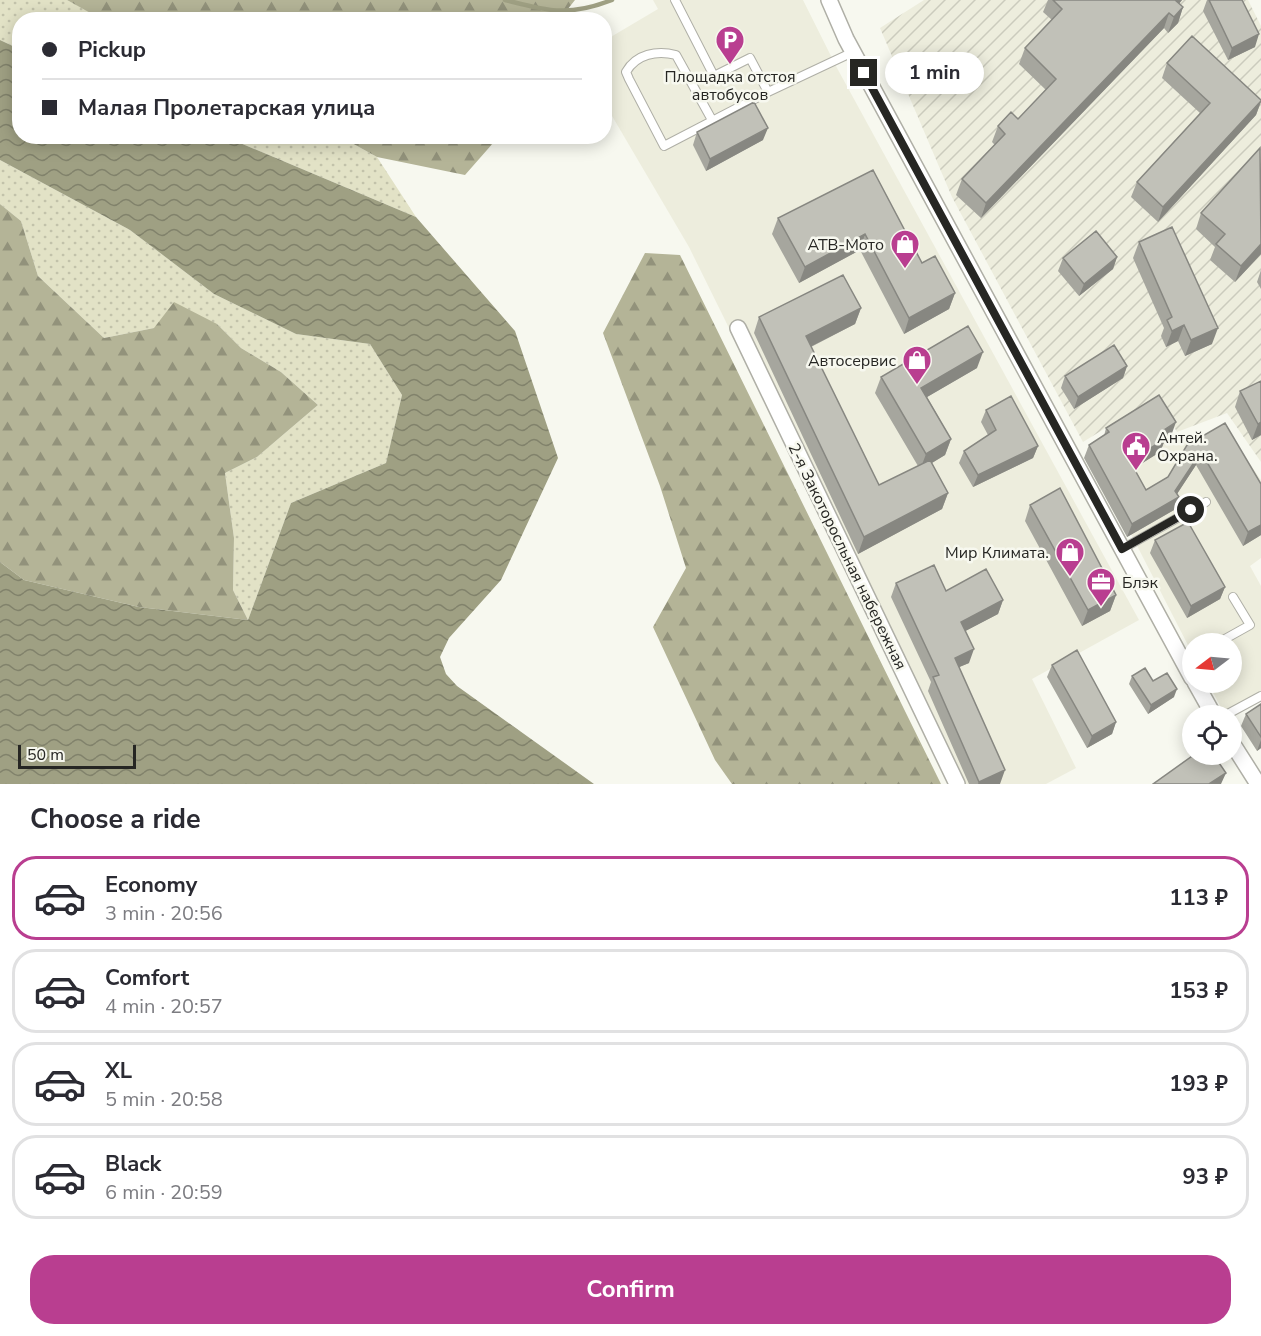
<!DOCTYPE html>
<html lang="en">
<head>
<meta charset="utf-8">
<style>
  body { margin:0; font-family:"Nunito Sans",sans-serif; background:#f7f7f7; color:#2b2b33; height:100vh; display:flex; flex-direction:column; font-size:22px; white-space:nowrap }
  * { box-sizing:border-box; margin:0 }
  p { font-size:20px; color:#7c7c81 }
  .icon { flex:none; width:33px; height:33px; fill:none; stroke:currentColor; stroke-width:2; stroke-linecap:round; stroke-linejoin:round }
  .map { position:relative; height:784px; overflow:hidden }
  .panel { display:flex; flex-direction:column; background:#fff; flex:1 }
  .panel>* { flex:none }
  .banner { position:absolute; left:12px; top:12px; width:600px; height:132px; border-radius:24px; box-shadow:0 3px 15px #0003; display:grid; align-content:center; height:132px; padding:0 30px; background:#fff }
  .needle { width:39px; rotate:254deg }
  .tools { position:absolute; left:1182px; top:633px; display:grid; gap:12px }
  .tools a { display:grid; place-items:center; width:60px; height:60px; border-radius:50%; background:#fff; box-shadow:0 3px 15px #0003; font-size:30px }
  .scale { position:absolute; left:18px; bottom:15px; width:118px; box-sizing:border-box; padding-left:6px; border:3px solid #262623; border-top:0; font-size:16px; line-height:21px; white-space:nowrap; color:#262623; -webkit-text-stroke:4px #f7f8ef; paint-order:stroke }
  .end { position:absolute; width:27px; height:27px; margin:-14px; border:8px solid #262623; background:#fff; box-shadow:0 0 0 3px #fff }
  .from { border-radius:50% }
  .bubble { position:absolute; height:42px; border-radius:21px; background:#fff; box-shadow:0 3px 15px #0003; font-size:20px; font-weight:700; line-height:42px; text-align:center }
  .banner b { display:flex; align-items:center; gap:21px; height:57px; font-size:22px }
  .banner b+b { border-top:2px solid #e1e1e2 }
  .banner i { width:15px; height:15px; background:#2b2b33 }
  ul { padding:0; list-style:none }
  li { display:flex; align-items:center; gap:18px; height:84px; margin:0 12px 9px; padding:0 18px; border:3px solid #e1e1e2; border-radius:24px }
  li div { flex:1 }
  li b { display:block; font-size:22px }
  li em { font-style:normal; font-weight:700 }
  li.selected { border-color:#b93e90 }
  li>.icon { width:54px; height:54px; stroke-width:1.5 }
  h2 { padding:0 30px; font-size:27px; line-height:72px }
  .button { display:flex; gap:12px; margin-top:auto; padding:12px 30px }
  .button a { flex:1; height:69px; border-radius:24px; background:#b93e90; color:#fff; font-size:24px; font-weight:700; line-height:69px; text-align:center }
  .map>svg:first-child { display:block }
</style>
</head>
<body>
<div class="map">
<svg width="1261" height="784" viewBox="0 0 1261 784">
  <defs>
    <pattern id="industrial-furrows" width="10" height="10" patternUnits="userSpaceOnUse" patternTransform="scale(1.5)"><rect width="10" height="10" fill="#ededdd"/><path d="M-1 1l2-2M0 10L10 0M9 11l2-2" fill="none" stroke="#cbcbbd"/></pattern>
    <pattern id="grass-dots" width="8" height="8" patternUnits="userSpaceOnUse" patternTransform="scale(1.5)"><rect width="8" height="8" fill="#e2e2c6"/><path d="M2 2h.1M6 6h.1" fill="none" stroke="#c2c2aa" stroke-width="1.8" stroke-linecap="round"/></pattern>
    <pattern id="forest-firs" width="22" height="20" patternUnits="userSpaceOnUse" patternTransform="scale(1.5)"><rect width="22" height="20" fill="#b4b497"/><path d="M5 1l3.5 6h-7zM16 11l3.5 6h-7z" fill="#92927b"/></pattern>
    <pattern id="water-waves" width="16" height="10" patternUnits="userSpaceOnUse" patternTransform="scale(1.5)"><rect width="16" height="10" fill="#9fa083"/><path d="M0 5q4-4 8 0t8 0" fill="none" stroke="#81826b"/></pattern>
  </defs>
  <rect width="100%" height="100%" fill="#f7f8ef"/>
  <path fill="#ededdd" d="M 653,0 L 803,0 L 837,68 L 1139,620 L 1032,679 L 1076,768 L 1046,784 L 954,784 L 689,247 L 605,104 L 604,41 L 658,9 Z
    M 1155,407 L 1177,443 L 1226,429 L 1261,480 L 1261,558 L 1250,566 L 1261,586 L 1261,700 L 1232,717 L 1225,715 L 1208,683 L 1232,682 L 1232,644 L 1192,644 L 1192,653 L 1087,448 Z"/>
  <path fill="url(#industrial-furrows)" d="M 924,0 L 1248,0 L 1261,26 L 1261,462 L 1227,413 L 1177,432 L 1156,397 L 1083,442 L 952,197 L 880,28 Z"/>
  <path fill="url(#grass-dots)" d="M 0,0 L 67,0 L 103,19 L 20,20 L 19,49 L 0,40 Z
    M 226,137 L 341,137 L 377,157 L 416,217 Z
    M 0,160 L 130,230 L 214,294 L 296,334 L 370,344 L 402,395 L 386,463 L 291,503 L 248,620 L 233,590 L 234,538 L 225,473 L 257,457 L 318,405 L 281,372 L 241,348 L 217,324 L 154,328 L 104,338 L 38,276 L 21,221 L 0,204 Z"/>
  <path fill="url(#forest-firs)" d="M 67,0 L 575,0 L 559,20 L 103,20 Z
    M 493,136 L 494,142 L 465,175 L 377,157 L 341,137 Z
    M 0,204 L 21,221 L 38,276 L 104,338 L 154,328 L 174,302 L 217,324 L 241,348 L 281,372 L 318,405 L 257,457 L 225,473 L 234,538 L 233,590 L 248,620 L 139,607 L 24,580 L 0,562 Z
    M 645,253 L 680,255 L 941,784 L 732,784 L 715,760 L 653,627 L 686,568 L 660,486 L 603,333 Z"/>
  <path fill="url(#water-waves)" d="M 0,40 L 19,49 L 20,136 L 226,137 L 416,217 L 515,331 L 558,458 L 501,580 L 449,638 L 440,657 L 446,674 L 457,686 L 594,784 L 0,784 L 0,562 L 24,580 L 139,607 L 248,620 L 291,503 L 386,463 L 402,395 L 370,344 L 296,334 L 214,294 L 130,230 L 0,160 Z"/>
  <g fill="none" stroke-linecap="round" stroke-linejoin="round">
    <path stroke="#9fa083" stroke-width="4.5" d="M 505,0 C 550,11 568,17 612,0"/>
    <g stroke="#afafa6" stroke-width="10">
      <path id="service" d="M 675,0 L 714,76 L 750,58 L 768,92 L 853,52
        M 712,120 L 676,55 C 657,50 636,54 626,72 L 629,79 L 664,146 L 768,92
        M 1122,549 L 1206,502
        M 1216,644 L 1250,625 L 1233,597
        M 1224,716 L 1261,696"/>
    </g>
    <g stroke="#afafa6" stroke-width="18">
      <path id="minor" d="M 829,0 L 846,39 L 1192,678
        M 738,328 L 957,784
        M 1195,682 L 1214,716
        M 1232,743 L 1258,784"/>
    </g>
    <use href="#service" stroke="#fff" stroke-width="8"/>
    <use href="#minor" stroke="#fff" stroke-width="15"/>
  </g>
  <path fill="#a6a69e" d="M 1048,0 L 1182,0 L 1179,4 L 1183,7 L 1178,23 L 1168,33 L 1164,28 L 981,218 L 956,195 L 962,179 L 995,145 L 992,142 L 998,126 L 1018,119 L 1046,90 L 1019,64 L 1025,48 L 1052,20 L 1043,12 Z
    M 1207,0 L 1242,0 L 1255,47 L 1228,60 L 1203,11 Z
    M 1167,63 L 1261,100 L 1261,102 L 1256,115 L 1158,222 L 1131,197 L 1137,182 L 1200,113 L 1162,78 Z
    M 697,132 L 763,140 L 706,171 L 693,145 Z
    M 873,170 L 922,263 L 955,293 L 949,309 L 904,334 L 860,250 L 799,283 L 772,234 L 778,218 Z
    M 1201,213 L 1261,254 L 1235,282 L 1210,260 L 1215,247 L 1196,229 Z
    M 1139,242 L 1212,344 L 1185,356 L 1178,341 L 1166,347 L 1161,336 L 1164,328 L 1133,258 Z
    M 1117,257 L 1113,269 L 1079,296 L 1058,271 L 1063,258 Z
    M 1261,270 L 1261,289 L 1257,282 Z
    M 861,308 L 855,324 L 811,347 L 879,485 L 918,466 L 875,393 L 881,377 L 977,368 L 927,397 L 951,439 L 945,455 L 932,463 L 948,493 L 942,509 L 858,554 L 754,333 L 759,317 Z
    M 1127,366 L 1123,378 L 1074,409 L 1061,388 L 1065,376 Z
    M 1261,381 L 1261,435 L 1252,440 L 1235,407 L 1240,391 Z
    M 986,410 L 1038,446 L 1033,458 L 973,487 L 959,463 L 964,451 L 988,435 L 981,422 Z
    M 1106,428 L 1171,436 L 1165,440 L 1160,452 L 1134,468 L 1146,490 L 1168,477 L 1187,445 L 1261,484 L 1261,535 L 1243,546 L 1196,465 L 1177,494 L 1179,497 L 1174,510 L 1127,537 L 1084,458 L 1089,445 L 1104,436 Z
    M 1030,505 L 1116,595 L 1110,611 L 1082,626 L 1025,521 Z
    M 1155,540 L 1225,587 L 1220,599 L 1187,618 L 1150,553 Z
    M 896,583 L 1003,600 L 998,614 L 965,631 L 969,663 L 959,667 L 1000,784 L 969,784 L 928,691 L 931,682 L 891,597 Z
    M 1052,665 L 1116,722 L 1112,734 L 1087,748 L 1047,677 Z
    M 1132,676 L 1153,681 L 1174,697 L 1148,714 L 1129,684 Z
    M 1261,704 L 1261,748 L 1257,751 L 1241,726 L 1246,714 Z"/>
  <path fill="#878781" d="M 1174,0 L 1182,0 L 1170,14 Z
    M 1183,7 L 1178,23 L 1168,33 L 1174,17 Z
    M 1169,13 L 1164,28 L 981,218 L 986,203 Z
    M 1259,34 L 1255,47 L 1228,60 L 1232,48 Z
    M 1261,101 L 1256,115 L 1158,222 L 1163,207 Z
    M 768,128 L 763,140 L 706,171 L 710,159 Z
    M 865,234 L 860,250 L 799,283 L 805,267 Z
    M 1261,244 L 1261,254 L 1235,282 L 1241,266 Z
    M 1117,257 L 1113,269 L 1079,296 L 1084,284 Z
    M 955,293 L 949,309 L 904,334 L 909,318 Z
    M 861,308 L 855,324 L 800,352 L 806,336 Z
    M 1184,325 L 1178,341 L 1166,347 L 1172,331 Z
    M 1218,328 L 1212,344 L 1185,356 L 1191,340 Z
    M 983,352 L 977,368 L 915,404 L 921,388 Z
    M 1127,366 L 1123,378 L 1074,409 L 1078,397 Z
    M 1176,422 L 1171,436 L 1165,440 L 1160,452 L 1125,474 L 1130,461 L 1161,432 Z
    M 1261,422 L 1261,435 L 1252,440 L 1258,424 Z
    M 951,439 L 945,455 L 920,470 L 926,454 Z
    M 1038,446 L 1033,458 L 973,487 L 978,475 Z
    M 1201,452 L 1196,465 L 1173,500 L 1179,497 L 1174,510 L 1127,537 L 1132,524 L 1175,491 Z
    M 948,493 L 942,509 L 858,554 L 864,537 Z
    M 1261,525 L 1261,535 L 1243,546 L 1248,532 Z
    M 1225,587 L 1220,599 L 1187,618 L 1191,606 Z
    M 1116,595 L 1110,611 L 1082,626 L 1088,610 Z
    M 1003,600 L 998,614 L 956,636 L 961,622 Z
    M 974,649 L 969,663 L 950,671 L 955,658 Z
    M 1177,689 L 1174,697 L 1148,714 L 1151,705 Z
    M 1116,722 L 1112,734 L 1087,748 L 1092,736 Z
    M 1261,740 L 1261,748 L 1257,751 Z
    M 1005,770 L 1000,784 L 978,784 L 979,782 Z
    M 1226,773 L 1221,784 L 1209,784 Z"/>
  <path fill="#c1c1b8" stroke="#878781" stroke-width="1.5" d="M 1053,0 L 1175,0 L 1183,7 L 1174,17 L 1169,13 L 986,203 L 962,179 L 1005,134 L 998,126 L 1011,112 L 1018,119 L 1056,79 L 1025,48 L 1062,9 Z
    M 1209,0 L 1242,0 L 1259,34 L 1232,48 Z
    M 1192,36 L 1261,100 L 1261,101 L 1163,207 L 1137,182 L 1210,103 L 1167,63 Z
    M 754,102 L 768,128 L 710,159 L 697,132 Z
    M 1260,148 L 1261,244 L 1241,266 L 1216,244 L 1225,234 L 1201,213 Z
    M 873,170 L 922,263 L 935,256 L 955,293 L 909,318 L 865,234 L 805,267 L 778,218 Z
    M 1172,227 L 1218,328 L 1191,340 L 1184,325 L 1172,331 L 1167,320 L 1172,317 L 1139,242 Z
    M 1096,231 L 1117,257 L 1084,284 L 1063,258 Z
    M 843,275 L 861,308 L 806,336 L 879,485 L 930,460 L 948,493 L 864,537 L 759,317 Z
    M 968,326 L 983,352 L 921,388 L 951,439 L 926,454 L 881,377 Z
    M 1114,345 L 1127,366 L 1078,397 L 1065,376 Z
    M 1261,381 L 1261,422 L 1258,424 L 1240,391 Z
    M 1159,395 L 1176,422 L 1161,432 L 1165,439 L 1130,461 L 1146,490 L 1168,477 L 1187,445 L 1225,423 L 1261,484 L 1261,525 L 1248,532 L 1201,452 L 1175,491 L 1179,497 L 1132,524 L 1089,445 L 1109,432 L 1106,428 Z
    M 1011,396 L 1038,446 L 978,475 L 964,451 L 996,430 L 986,410 Z
    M 1060,488 L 1116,595 L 1088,610 L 1030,505 Z
    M 1188,522 L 1225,587 L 1191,606 L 1155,540 Z
    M 934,565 L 946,591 L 986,569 L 1003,600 L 961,622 L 974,649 L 955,658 L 1005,770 L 979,782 L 933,677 L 939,675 L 896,583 Z
    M 1077,650 L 1116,722 L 1092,736 L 1052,665 Z
    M 1145,668 L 1153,681 L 1167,673 L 1177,689 L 1151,705 L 1132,676 Z
    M 1261,704 L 1261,737 L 1246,714 Z
    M 1195,754 L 1213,754 L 1226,773 L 1209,784 L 1153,784 Z"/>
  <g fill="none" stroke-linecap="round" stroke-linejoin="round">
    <path stroke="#262623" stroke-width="8" d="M 864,73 L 1122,549 L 1191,510"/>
  </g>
  <defs>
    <g id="parking-pin" transform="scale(1.5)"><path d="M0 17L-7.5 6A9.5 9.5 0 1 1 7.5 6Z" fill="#b93e90" stroke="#f7f8ef"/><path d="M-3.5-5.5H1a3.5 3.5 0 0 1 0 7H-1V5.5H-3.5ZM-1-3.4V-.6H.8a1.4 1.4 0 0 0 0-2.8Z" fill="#fff"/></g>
    <g id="shop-pin" transform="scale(1.5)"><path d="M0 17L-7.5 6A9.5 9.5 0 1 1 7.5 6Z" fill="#b93e90" stroke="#f7f8ef"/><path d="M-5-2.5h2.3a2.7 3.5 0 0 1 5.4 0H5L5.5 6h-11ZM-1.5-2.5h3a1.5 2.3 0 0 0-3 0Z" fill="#fff"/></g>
    <g id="civic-pin" transform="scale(1.5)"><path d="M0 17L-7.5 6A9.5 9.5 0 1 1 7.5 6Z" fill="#b93e90" stroke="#f7f8ef"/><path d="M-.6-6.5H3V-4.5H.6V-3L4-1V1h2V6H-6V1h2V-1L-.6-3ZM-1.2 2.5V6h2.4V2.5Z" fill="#fff"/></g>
    <g id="office-pin" transform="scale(1.5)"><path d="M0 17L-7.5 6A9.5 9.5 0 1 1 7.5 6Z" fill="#b93e90" stroke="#f7f8ef"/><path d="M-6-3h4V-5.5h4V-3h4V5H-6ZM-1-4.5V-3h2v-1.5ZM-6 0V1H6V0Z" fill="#fff"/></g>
  </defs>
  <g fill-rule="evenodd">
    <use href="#parking-pin" x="730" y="40"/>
    <use href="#shop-pin" x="905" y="244"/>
    <use href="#shop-pin" x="917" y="360"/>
    <use href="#civic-pin" x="1136" y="446"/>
    <use href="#shop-pin" x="1070" y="552"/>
    <use href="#office-pin" x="1101" y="582"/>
  </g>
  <g text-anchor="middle" stroke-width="5" stroke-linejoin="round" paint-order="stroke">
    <g font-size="16" fill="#262623" stroke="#f7f8ef" text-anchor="end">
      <text x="730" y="82" text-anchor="middle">Площадка отстоя<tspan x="730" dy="18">автобусов</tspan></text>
      <text x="884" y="250">АТВ-Мото</text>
      <text x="896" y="366">Автосервис</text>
      <text x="1157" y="443" text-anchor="start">Антей.<tspan x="1157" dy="18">Охрана.</tspan></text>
      <text x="1049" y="558">Мир Климата.</text>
      <text x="1122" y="588" text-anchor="start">Блэк</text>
    </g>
    <g font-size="16" fill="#262623" stroke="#f7f8ef">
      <text transform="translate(848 556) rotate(64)" y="6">2-я Закоторосльная набережная</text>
    </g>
  </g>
</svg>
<div class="tools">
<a><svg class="needle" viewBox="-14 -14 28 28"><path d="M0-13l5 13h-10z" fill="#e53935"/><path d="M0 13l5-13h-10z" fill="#7c7c81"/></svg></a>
<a><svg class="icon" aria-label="locate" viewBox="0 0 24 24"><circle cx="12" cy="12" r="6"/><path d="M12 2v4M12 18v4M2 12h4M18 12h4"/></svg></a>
</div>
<div class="scale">50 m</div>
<i class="end from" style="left:1191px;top:510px"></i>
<i class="end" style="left:864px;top:73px"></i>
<div class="bubble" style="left:885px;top:52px;width:99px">1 min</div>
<div class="banner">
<b><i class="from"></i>Pickup</b>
<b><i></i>Малая Пролетарская улица</b>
</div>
</div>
<section class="panel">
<h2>Choose a ride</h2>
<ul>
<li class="selected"><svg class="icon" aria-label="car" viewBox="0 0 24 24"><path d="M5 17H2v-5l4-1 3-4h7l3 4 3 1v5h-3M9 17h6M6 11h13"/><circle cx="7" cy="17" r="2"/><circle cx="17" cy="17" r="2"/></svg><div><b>Economy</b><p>3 min · 20:56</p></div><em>113 ₽</em></li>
<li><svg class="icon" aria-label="car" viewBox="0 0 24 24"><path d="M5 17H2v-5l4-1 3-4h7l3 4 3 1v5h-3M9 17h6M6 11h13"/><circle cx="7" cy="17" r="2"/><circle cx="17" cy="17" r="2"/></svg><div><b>Comfort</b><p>4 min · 20:57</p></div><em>153 ₽</em></li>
<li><svg class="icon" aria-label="car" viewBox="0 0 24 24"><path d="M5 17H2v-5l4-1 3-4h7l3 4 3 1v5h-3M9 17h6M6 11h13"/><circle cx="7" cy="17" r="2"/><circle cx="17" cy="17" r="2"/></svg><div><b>XL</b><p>5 min · 20:58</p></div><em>193 ₽</em></li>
<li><svg class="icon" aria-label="car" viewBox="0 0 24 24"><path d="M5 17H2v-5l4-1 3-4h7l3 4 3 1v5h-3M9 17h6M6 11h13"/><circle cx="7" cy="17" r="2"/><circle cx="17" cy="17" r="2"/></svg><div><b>Black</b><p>6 min · 20:59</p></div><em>93 ₽</em></li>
</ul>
<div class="button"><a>Confirm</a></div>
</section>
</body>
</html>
